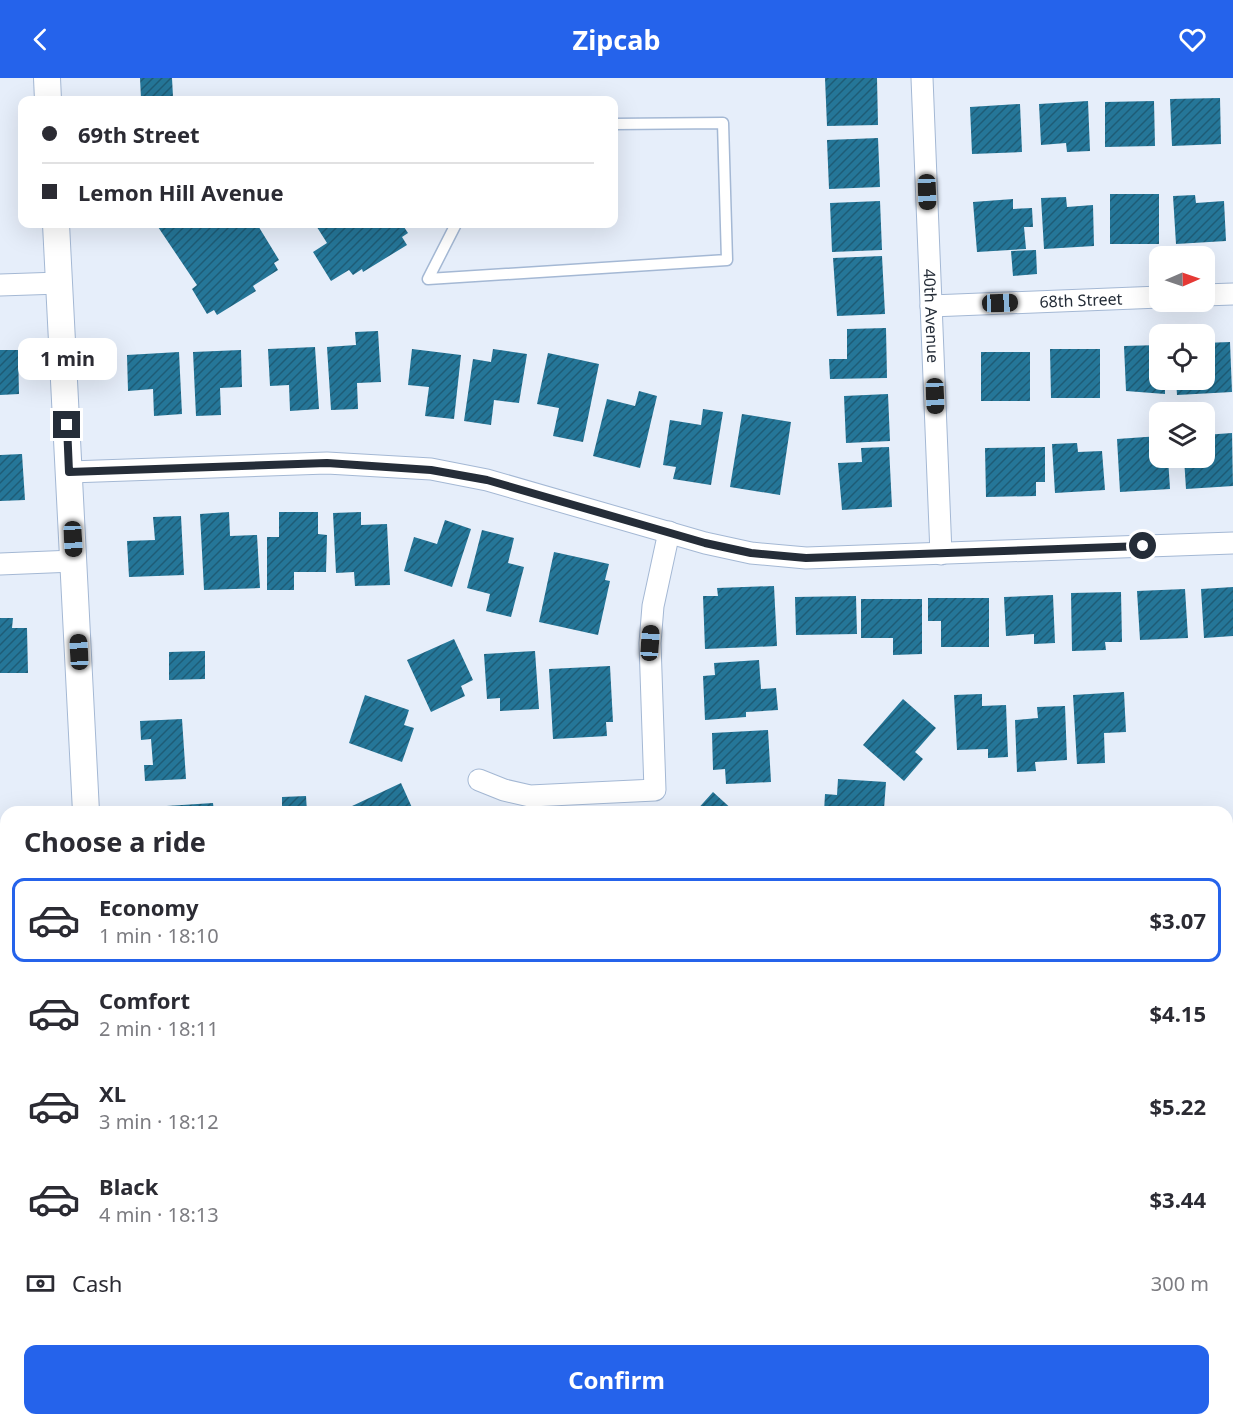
<!DOCTYPE html>
<html lang="en">
<head>
<meta charset="utf-8">
<style>
  body { margin:0; font-family:"Noto Sans",sans-serif; background:#f2f2f3; color:#2b2b33; height:100vh; display:flex; flex-direction:column; font-size:22px; white-space:nowrap }
  * { box-sizing:border-box; margin:0 }
  p { font-size:20px; color:#7c7c81 }
  .icon { flex:none; width:33px; height:33px; fill:none; stroke:currentColor; stroke-width:2; stroke-linecap:round; stroke-linejoin:round }
  .map { position:relative; flex:1; overflow:hidden }
  .drawer { position:absolute; left:0px; top:728px; width:1233px; height:620px; display:flex; flex-direction:column; background:#fff; border-radius:18px 18px 0 0; box-shadow:0 6px 24px #0002 }
  .drawer>* { flex:none }
  .hud { position:absolute; left:18px; top:18px; width:600px; height:132px; border-radius:12px; box-shadow:0 6px 24px #0002; display:grid; align-content:center; height:132px; padding:0 24px; background:#fff }
  .needle { width:39px; rotate:88deg }
  .fabs { position:absolute; left:1149px; top:168px; display:grid; gap:12px }
  .fabs a { display:grid; place-items:center; width:66px; height:66px; border-radius:12px; background:#fff; box-shadow:0 6px 24px #0002; font-size:30px }
  .end { position:absolute; width:27px; height:27px; margin:-14px; border:8px solid #252d38; background:#fff; box-shadow:0 0 0 3px #fff }
  .from { border-radius:50% }
  .bubble { position:absolute; height:42px; border-radius:12px; background:#fff; box-shadow:0 6px 24px #0002; font-size:20px; font-weight:700; line-height:42px; text-align:center }
  .car { position:absolute; width:18px; height:36px; margin:-18px -9px; border-radius:8px; box-shadow:0 0 4px 2px #0007; background:linear-gradient(#222 24%,#8ab4d8 0 40%,#222 0 76%,#8ab4d8 0 86%,#222 0) }
  .hud b { display:flex; align-items:center; gap:21px; height:57px; font-size:22px }
  .hud b+b { border-top:2px solid #e1e1e2 }
  .hud i { width:15px; height:15px; background:#2b2b33 }
  ul { padding:0; list-style:none }
  li { display:flex; align-items:center; gap:18px; height:84px; margin:0 12px 9px; padding:0 12px; border:3px solid transparent; border-radius:12px }
  li div { flex:1 }
  li b { display:block; font-size:22px }
  li em { font-style:normal; font-weight:700 }
  li.current { border-color:#2563eb }
  li>.icon { width:54px; height:54px; stroke-width:1.5 }
  h2 { padding:0 24px; font-size:27px; line-height:72px }
  .pay { display:flex; align-items:center; gap:15px; height:66px; padding:0 24px; font-size:22px }
  .pay p { margin-inline-start:auto }
  .button { display:flex; gap:12px; margin-top:auto; padding:12px 24px }
  .button a { flex:1; height:69px; border-radius:12px; background:#2563eb; color:#fff; font-size:24px; font-weight:700; line-height:69px; text-align:center }
  header { display:flex; justify-content:space-between; align-items:center; height:78px; padding:0 24px; background:#2563eb; color:#fff; font-size:27px; font-weight:700 }
  .map>svg:first-child { display:block }
</style>
</head>
<body>
<header><svg class="icon" aria-label="back" viewBox="0 0 24 24"><path d="M15 5l-7 7 7 7"/></svg>Zipcab<svg class="icon" aria-label="heart" viewBox="0 0 24 24"><path d="M12 20l-8-8c-3-5 5-10 8-4 3-6 11-1 8 4z"/></svg></header>
<div class="map">
<svg width="1233" height="1346" viewBox="0 0 1233 1346">
  <defs>
    <pattern id="building-hatch" width="6" height="6" patternUnits="userSpaceOnUse" patternTransform="scale(1.5)"><rect width="6" height="6" fill="#257698"/><path d="M-1 1l2-2M0 6l6-6M5 7l2-2" fill="none" stroke="#1e5c76"/></pattern>
  </defs>
  <rect width="100%" height="100%" fill="#e6eefa"/>
  <path fill="url(#building-hatch)" d="M 140,0 L 172,0 L 173,19 L 141,21 Z
    M 825,0 L 877,0 L 878,47 L 827,48 Z
    M 1220,20 L 1221,66 L 1172,68 L 1170,21 Z
    M 1088,23 L 1090,73 L 1067,74 L 1066,65 L 1041,67 L 1039,26 Z
    M 1154,23 L 1155,68 L 1105,69 L 1105,24 Z
    M 1020,26 L 1022,74 L 972,76 L 970,29 Z
    M 878,60 L 880,109 L 829,111 L 827,62 Z
    M 1110,116 L 1159,116 L 1159,166 L 1110,166 Z
    M 1195,117 L 1196,125 L 1224,123 L 1226,163 L 1176,166 L 1173,118 Z
    M 1066,119 L 1067,129 L 1093,127 L 1094,168 L 1044,171 L 1041,120 Z
    M 1013,121 L 1013,131 L 1032,130 L 1033,149 L 1024,149 L 1026,171 L 977,174 L 973,124 Z
    M 880,123 L 882,172 L 832,174 L 830,125 Z
    M 156,146 L 257,146 L 279,182 L 274,185 L 278,192 L 253,208 L 256,213 L 217,237 L 214,232 L 207,236 L 192,211 L 197,207 Z
    M 315,146 L 402,146 L 408,155 L 402,159 L 407,167 L 363,194 L 362,191 L 353,197 L 349,192 L 331,203 L 313,174 L 327,165 Z
    M 1036,172 L 1037,196 L 1013,198 L 1011,173 Z
    M 882,178 L 885,236 L 837,238 L 833,180 Z
    M 886,250 L 887,300 L 830,301 L 829,281 L 847,281 L 847,251 Z
    M 378,253 L 381,304 L 357,305 L 358,331 L 331,332 L 327,269 L 356,267 L 355,254 Z
    M 1230,264 L 1232,314 L 1177,317 L 1176,302 L 1204,302 L 1204,265 Z
    M 1160,267 L 1160,302 L 1165,302 L 1165,316 L 1126,313 L 1124,268 Z
    M 315,269 L 319,331 L 290,333 L 289,307 L 270,308 L 268,271 Z
    M 412,271 L 461,277 L 454,341 L 425,338 L 429,309 L 408,307 Z
    M 493,271 L 527,276 L 519,325 L 494,322 L 491,347 L 464,343 L 473,281 L 491,284 Z
    M 1050,271 L 1100,271 L 1100,320 L 1051,320 Z
    M 0,272 L 18,272 L 19,316 L 0,317 Z
    M 241,272 L 242,309 L 220,310 L 221,337 L 196,338 L 193,274 Z
    M 179,274 L 182,336 L 154,338 L 153,311 L 128,313 L 127,277 Z
    M 981,274 L 1030,274 L 1030,323 L 981,323 Z
    M 548,275 L 599,286 L 583,364 L 553,358 L 559,330 L 537,326 Z
    M 639,313 L 657,318 L 640,390 L 593,378 L 607,321 L 635,328 Z
    M 888,316 L 890,363 L 846,365 L 844,318 Z
    M 703,331 L 723,334 L 711,407 L 673,401 L 676,389 L 663,387 L 670,342 L 701,347 Z
    M 742,336 L 791,344 L 780,417 L 730,409 Z
    M 1232,355 L 1233,408 L 1186,411 L 1184,380 L 1204,380 L 1204,357 Z
    M 1160,358 L 1160,380 L 1168,380 L 1170,411 L 1120,414 L 1117,361 Z
    M 1077,365 L 1078,374 L 1102,373 L 1105,412 L 1055,415 L 1052,366 Z
    M 889,369 L 892,429 L 842,432 L 838,385 L 862,384 L 861,370 Z
    M 1045,369 L 1045,404 L 1036,404 L 1036,418 L 986,419 L 985,370 Z
    M 22,376 L 25,422 L 0,423 L 0,377 Z
    M 229,434 L 230,458 L 257,457 L 260,510 L 204,512 L 200,436 Z
    M 279,434 L 318,434 L 318,456 L 327,457 L 326,494 L 294,494 L 294,512 L 267,512 L 267,459 L 279,459 Z
    M 361,434 L 361,447 L 387,446 L 390,507 L 355,508 L 354,494 L 336,495 L 333,435 Z
    M 181,438 L 184,497 L 129,499 L 127,463 L 155,462 L 153,439 Z
    M 445,442 L 471,451 L 452,509 L 404,493 L 414,459 L 437,466 Z
    M 482,452 L 514,460 L 508,485 L 524,489 L 511,539 L 486,533 L 490,516 L 467,510 Z
    M 554,474 L 609,486 L 605,502 L 610,503 L 598,557 L 539,544 Z
    M 774,508 L 777,568 L 705,571 L 703,518 L 718,518 L 717,510 Z
    M 1233,509 L 1233,558 L 1204,560 L 1201,511 Z
    M 1185,511 L 1188,560 L 1140,562 L 1137,513 Z
    M 1121,514 L 1122,564 L 1105,564 L 1106,572 L 1072,573 L 1071,515 Z
    M 1053,517 L 1055,565 L 1034,566 L 1034,556 L 1006,558 L 1004,519 Z
    M 856,518 L 857,556 L 796,557 L 795,519 Z
    M 928,520 L 989,520 L 989,569 L 941,569 L 941,543 L 928,543 Z
    M 861,521 L 922,521 L 922,576 L 893,577 L 893,560 L 861,560 Z
    M 0,540 L 13,540 L 12,550 L 27,550 L 28,595 L 0,595 Z
    M 454,561 L 473,602 L 461,608 L 465,618 L 431,634 L 407,582 Z
    M 205,573 L 205,601 L 169,602 L 169,574 Z
    M 535,573 L 539,631 L 500,633 L 500,620 L 487,621 L 484,576 Z
    M 759,582 L 761,611 L 776,610 L 778,632 L 746,634 L 746,639 L 705,642 L 703,598 L 715,597 L 714,585 Z
    M 610,588 L 613,644 L 606,644 L 607,658 L 553,661 L 549,591 Z
    M 1124,614 L 1126,654 L 1104,655 L 1105,685 L 1077,686 L 1073,617 Z
    M 982,616 L 982,628 L 1006,627 L 1008,679 L 988,680 L 988,671 L 957,672 L 954,617 Z
    M 365,617 L 409,632 L 404,647 L 414,650 L 402,684 L 349,665 Z
    M 903,621 L 936,650 L 915,674 L 923,681 L 904,703 L 863,667 Z
    M 1065,628 L 1067,682 L 1035,684 L 1036,693 L 1017,694 L 1015,642 L 1038,640 L 1037,629 Z
    M 182,641 L 186,701 L 145,703 L 144,687 L 153,687 L 151,661 L 141,662 L 140,643 Z
    M 768,652 L 771,704 L 726,706 L 725,691 L 713,692 L 712,655 Z
    M 838,701 L 886,704 L 884,731 L 890,734 L 824,734 L 825,716 L 837,717 Z
    M 401,705 L 414,734 L 352,734 L 350,729 Z
    M 713,714 L 735,734 L 695,734 Z
    M 306,718 L 307,734 L 282,734 L 282,719 Z
    M 213,725 L 214,734 L 151,734 L 151,729 Z
    M 1233,909 L 1233,994 L 1227,995 L 1227,910 Z
    M 0,1205 L 6,1205 L 6,1256 L 0,1256 Z
    M 180,1341 L 241,1341 L 241,1346 L 180,1346 Z
    M 296,1341 L 352,1341 L 352,1346 L 296,1346 Z
    M 463,1341 L 494,1341 L 494,1346 L 463,1346 Z
    M 506,1341 L 549,1341 L 549,1346 L 507,1346 Z
    M 561,1341 L 603,1341 L 603,1346 L 561,1346 Z
    M 612,1341 L 643,1341 L 643,1346 L 612,1346 Z
    M 742,1341 L 802,1341 L 802,1346 L 742,1346 Z"/>
  <g fill="none" stroke-linecap="round" stroke-linejoin="round">
    <g stroke="#a4b8d4" stroke-width="13">
      <path id="service" d="M 428,201 L 727,182 L 723,45 L 614,46
        M 428,201 L 456,146
        M 0,1102 L 6,1101"/>
    </g>
    <g stroke="#a4b8d4" stroke-width="23">
      <g id="minor">
        <path id="s1" d="M 922,0 L 941,476"/>
        <path d="M 0,207 L 60,205"/>
        <path d="M 1204,217 L 1233,216"/>
        <path id="s2" d="M 931,228 L 1160,219"/>
        <path d="M 70,394 L 327,385 L 431,391 L 487,402 L 705,465 L 751,475 L 806,480 L 1233,465"/>
        <path d="M 0,486 L 74,483"/>
        <path d="M 479,702 L 504,712 L 530,718 L 655,712 L 650,565 L 653,528 L 669,454"/>
        <path d="M 0,793 L 6,793"/>
        <path d="M 1227,1091 L 1233,1091"/>
        <path d="M 416,1341 L 416,1346"/>
        <path d="M 690,1341 L 690,1346"/>
      </g>
    </g>
    <g stroke="#a4b8d4" stroke-width="28">
      <path id="tertiary" d="M 47,0 L 48,22
        M 56,146 L 86,734
        M 115,1341 L 115,1346"/>
    </g>
    <use href="#service" stroke="#fff" stroke-width="10"/>
    <use href="#minor" stroke="#fff" stroke-width="21"/>
    <use href="#tertiary" stroke="#fff" stroke-width="26"/>
  </g>
  <g fill="none" stroke-linecap="round" stroke-linejoin="round">
    <path stroke="#252d38" stroke-width="8" d="M 67,347 L 69,394 L 327,385 L 431,392 L 487,402 L 705,465 L 751,475 L 806,480 L 1143,468"/>
  </g>
  <g text-anchor="middle" stroke-width="6" stroke-linejoin="round" paint-order="stroke">
    <g font-size="16" fill="#252d38" stroke="#e6eefa">
      <text dy="6" stroke="none"><textPath href="#s2" startOffset="150">68th Street</textPath></text>
      <text dy="6" stroke="none"><textPath href="#s1" startOffset="238">40th Avenue</textPath></text>
    </g>
  </g>
</svg>
<div class="fabs">
<a><svg class="needle" viewBox="-14 -14 28 28"><path d="M0-13l5 13h-10z" fill="#e53935"/><path d="M0 13l5-13h-10z" fill="#7c7c81"/></svg></a>
<a><svg class="icon" aria-label="locate" viewBox="0 0 24 24"><circle cx="12" cy="12" r="6"/><path d="M12 2v4M12 18v4M2 12h4M18 12h4"/></svg></a>
<a><svg class="icon" aria-label="layers" viewBox="0 0 24 24"><path d="M12 4l9 5-9 5-9-5zM3 14l9 5 9-5"/></svg></a>
</div>
<i class="end from" style="left:1143px;top:468px"></i>
<i class="end" style="left:67px;top:347px"></i>
<div class="bubble" style="left:18px;top:260px;width:99px">1 min</div>
<i class="car" style="left:927px;top:114px;rotate:178deg"></i>
<i class="car" style="left:1000px;top:225px;rotate:88deg"></i>
<i class="car" style="left:935px;top:318px;rotate:178deg"></i>
<i class="car" style="left:73px;top:461px;rotate:177deg"></i>
<i class="car" style="left:650px;top:565px;rotate:4deg"></i>
<i class="car" style="left:79px;top:574px;rotate:357deg"></i>
<div class="hud">
<b><i class="from"></i>69th Street</b>
<b><i></i>Lemon Hill Avenue</b>
</div>
<section class="drawer">
<h2>Choose a ride</h2>
<ul>
<li class="current"><svg class="icon" aria-label="car" viewBox="0 0 24 24"><path d="M5 17H2v-5l4-1 3-4h7l3 4 3 1v5h-3M9 17h6M6 11h13"/><circle cx="7" cy="17" r="2"/><circle cx="17" cy="17" r="2"/></svg><div><b>Economy</b><p>1 min · 18:10</p></div><em>$3.07</em></li>
<li><svg class="icon" aria-label="car" viewBox="0 0 24 24"><path d="M5 17H2v-5l4-1 3-4h7l3 4 3 1v5h-3M9 17h6M6 11h13"/><circle cx="7" cy="17" r="2"/><circle cx="17" cy="17" r="2"/></svg><div><b>Comfort</b><p>2 min · 18:11</p></div><em>$4.15</em></li>
<li><svg class="icon" aria-label="car" viewBox="0 0 24 24"><path d="M5 17H2v-5l4-1 3-4h7l3 4 3 1v5h-3M9 17h6M6 11h13"/><circle cx="7" cy="17" r="2"/><circle cx="17" cy="17" r="2"/></svg><div><b>XL</b><p>3 min · 18:12</p></div><em>$5.22</em></li>
<li><svg class="icon" aria-label="car" viewBox="0 0 24 24"><path d="M5 17H2v-5l4-1 3-4h7l3 4 3 1v5h-3M9 17h6M6 11h13"/><circle cx="7" cy="17" r="2"/><circle cx="17" cy="17" r="2"/></svg><div><b>Black</b><p>4 min · 18:13</p></div><em>$3.44</em></li>
</ul>
<div class="pay"><svg class="icon" aria-label="cash" viewBox="0 0 24 24"><path d="M3 7h18v10H3z"/><circle cx="12" cy="12" r="2"/></svg>Cash<p>300 m</p></div>
<div class="button"><a>Confirm</a></div>
</section>
</div>
</body>
</html>
